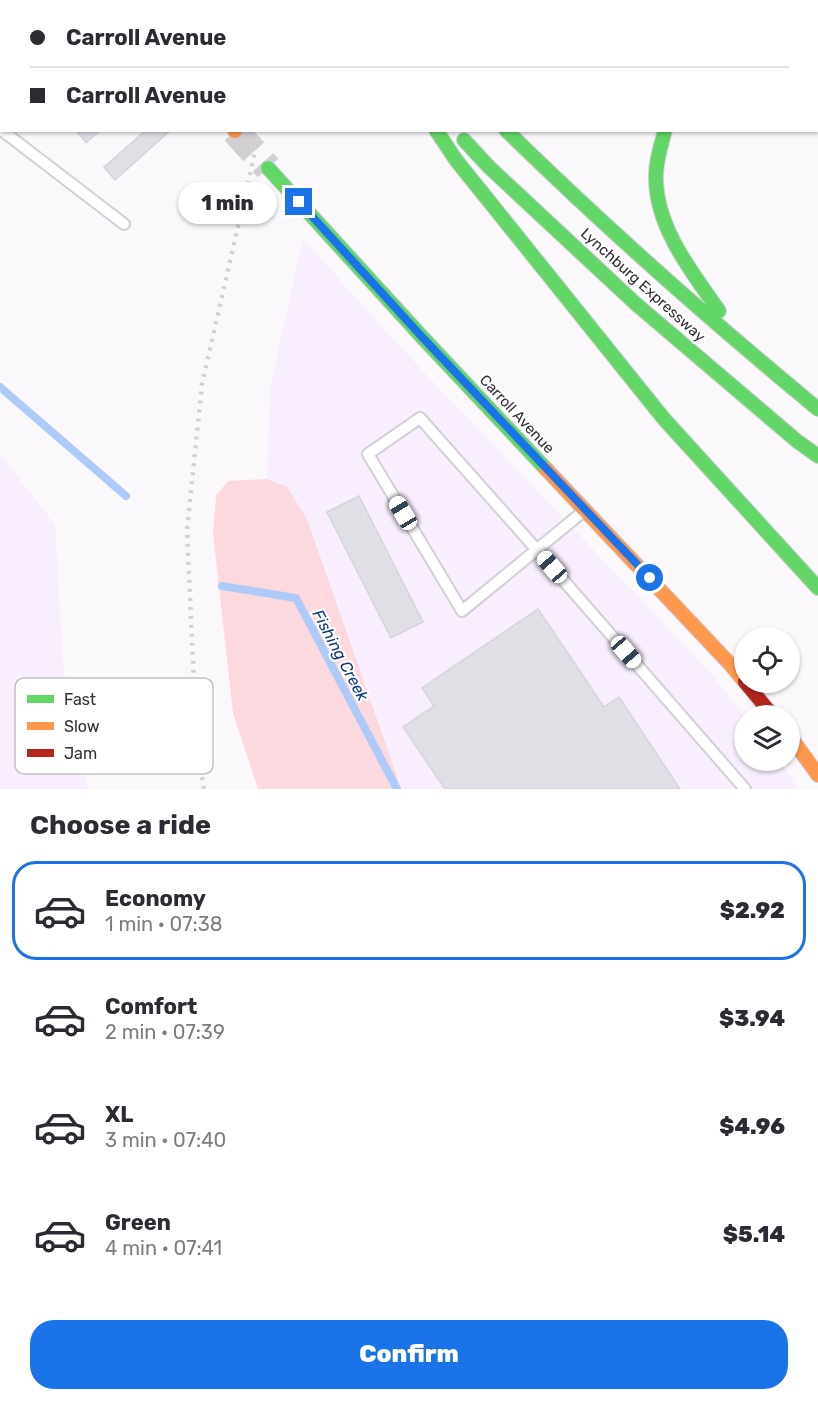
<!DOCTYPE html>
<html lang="en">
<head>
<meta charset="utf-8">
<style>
  body { margin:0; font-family:Rubik,sans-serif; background:#f2f2f3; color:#2b2b33; height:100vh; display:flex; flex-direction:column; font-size:22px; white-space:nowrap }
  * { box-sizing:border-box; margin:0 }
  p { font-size:20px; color:#7c7c81 }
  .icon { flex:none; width:33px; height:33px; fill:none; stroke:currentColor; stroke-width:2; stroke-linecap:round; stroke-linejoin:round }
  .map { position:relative; height:789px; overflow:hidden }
  .details { display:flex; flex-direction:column; background:#fff; flex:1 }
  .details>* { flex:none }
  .banner { position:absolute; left:0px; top:0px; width:819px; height:132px; box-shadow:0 2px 4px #0004; display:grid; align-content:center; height:132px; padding:0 30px; background:#fff }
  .controls { position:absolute; left:734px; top:627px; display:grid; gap:12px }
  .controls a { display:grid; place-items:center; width:66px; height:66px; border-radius:50%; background:#fff; box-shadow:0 2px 4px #0004; font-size:30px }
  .end { position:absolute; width:27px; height:27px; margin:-14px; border:8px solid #1a73e8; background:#fff; box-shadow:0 0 0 3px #fff }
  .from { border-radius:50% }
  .bubble { position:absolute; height:42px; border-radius:21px; background:#fff; box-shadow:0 2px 4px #0004; font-size:20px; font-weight:800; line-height:42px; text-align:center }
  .car { position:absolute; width:18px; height:36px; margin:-18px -9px; border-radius:8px; box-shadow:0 0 4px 2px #0007; background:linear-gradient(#fff 24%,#345 0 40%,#fff 0 76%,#345 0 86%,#fff 0) }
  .banner b { display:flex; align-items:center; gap:21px; height:57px; font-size:22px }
  .banner b+b { border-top:2px solid #e1e1e2 }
  .banner i { width:15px; height:15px; background:#2b2b33 }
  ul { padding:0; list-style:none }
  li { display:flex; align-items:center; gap:18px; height:99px; margin:0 12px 9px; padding:0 18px; border:3px solid transparent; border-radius:24px }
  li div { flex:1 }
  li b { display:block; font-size:22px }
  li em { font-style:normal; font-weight:800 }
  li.active { border-color:#1a73e8 }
  li>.icon { width:54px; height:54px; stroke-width:1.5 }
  h2 { padding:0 30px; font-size:27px; line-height:72px }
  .button { display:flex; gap:12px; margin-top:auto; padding:12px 30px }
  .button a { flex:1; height:69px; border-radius:24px; background:#1a73e8; color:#fff; font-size:24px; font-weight:800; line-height:69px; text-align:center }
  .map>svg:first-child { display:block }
</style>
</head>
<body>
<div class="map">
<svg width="818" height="789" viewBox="0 0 818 789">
  <rect width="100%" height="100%" fill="#faf8fb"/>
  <path fill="#f8eefd" d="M 303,239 L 402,349 L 710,672 L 744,715 L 744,760 L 780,761 L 798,789 L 399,789 L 397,776 L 307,519 L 287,487 L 267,479 L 270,390 L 283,328 Z
    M 0,454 L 55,525 L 66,707 L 88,789 L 0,789 Z"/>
  <path fill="#fcd9de" d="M 267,479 L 287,487 L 307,519 L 397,776 L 399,789 L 258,789 L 233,713 L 213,534 L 216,496 L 228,481 Z"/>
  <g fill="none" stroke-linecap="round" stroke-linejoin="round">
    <path stroke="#aecaf9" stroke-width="8" d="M 0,387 L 126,496
      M 222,586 L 296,598 L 397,789"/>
  </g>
  <path fill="#e1dfe6" stroke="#d5d4db" stroke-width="1.5" d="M 0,0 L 26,0 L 24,2 L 2,2 L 2,22 L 0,23 Z
    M 76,130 L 101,130 L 86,143 Z
    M 146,130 L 171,130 L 115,180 L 104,167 Z
    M 359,496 L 423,622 L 391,638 L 327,512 Z
    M 538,609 L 604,707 L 619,697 L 680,789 L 445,789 L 403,727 L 434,706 L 422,688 Z"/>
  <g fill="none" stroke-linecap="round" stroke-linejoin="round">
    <path stroke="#d2cfd3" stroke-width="28" stroke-dasharray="28 14" stroke-linecap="butt" d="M 235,131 L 268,168"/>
    <g stroke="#d3cfd5" stroke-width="14">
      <path id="lane" d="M 0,129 L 124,224
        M 585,510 L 462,611 L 368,454 L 420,418 L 537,550 L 745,789"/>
    </g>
    <g stroke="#d3cfd5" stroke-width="16">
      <path id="fast" d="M 124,0 L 125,2
        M 436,130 L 456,160 L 664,419 L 818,588
        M 506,130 C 606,228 710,320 818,409
        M 665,130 C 661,146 655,163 656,180 C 657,229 692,272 719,311
        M 464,140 L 489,167 L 636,304 L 797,441 L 818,456
        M 268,168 L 423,338 L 546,469"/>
    </g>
    <g stroke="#d3cfd5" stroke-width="16">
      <path id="slow" d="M 235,130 L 235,131
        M 546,469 L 730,664 L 744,681
        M 789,735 L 818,775"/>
    </g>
    <g stroke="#d3cfd5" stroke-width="16">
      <path id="jam" d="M 333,0 L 334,2
        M 394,0 L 396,2
        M 745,682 L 773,716"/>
    </g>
    <use href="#lane" stroke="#fefefe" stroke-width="10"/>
    <use href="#fast" stroke="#63d668" stroke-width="14"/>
    <use href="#slow" stroke="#ff974d" stroke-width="14"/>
    <use href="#jam" stroke="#b3261e" stroke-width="14"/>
    <path stroke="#d3d2d3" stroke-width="4.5" stroke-dasharray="3 6" stroke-linecap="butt" d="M 288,2 L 289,0
      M 204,789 L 197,752 L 187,530 L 202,384 L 260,130"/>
  </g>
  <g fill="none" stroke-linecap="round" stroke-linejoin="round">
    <path stroke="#1a73e8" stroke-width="8" d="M 299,202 L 423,338 L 650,578"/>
  </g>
  <g text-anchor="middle" stroke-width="4.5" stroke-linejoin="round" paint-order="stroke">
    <g font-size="15" fill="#332d35" stroke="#fff">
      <text transform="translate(643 285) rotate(42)" y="5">Lynchburg Expressway</text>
      <text transform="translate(517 414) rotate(47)" y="5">Carroll Avenue</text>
    </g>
    <g font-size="16" font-style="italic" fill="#0f3b81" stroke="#fff">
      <text transform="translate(341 655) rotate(62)" y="6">Fishing Creek</text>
    </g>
  </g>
  <rect x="15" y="678" width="198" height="96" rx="9" fill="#fff" stroke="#c2c0c2" stroke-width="1.5"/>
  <rect x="27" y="695" width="27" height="8" fill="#63d668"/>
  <rect x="27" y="722" width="27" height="8" fill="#ff974d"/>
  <rect x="27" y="749" width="27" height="8" fill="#b3261e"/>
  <g font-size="16" fill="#332d35">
    <text x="64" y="705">Fast</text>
    <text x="64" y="732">Slow</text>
    <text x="64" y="759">Jam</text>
  </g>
</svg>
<div class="controls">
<a><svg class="icon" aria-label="locate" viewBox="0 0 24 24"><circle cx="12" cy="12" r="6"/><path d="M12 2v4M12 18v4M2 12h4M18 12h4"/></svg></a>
<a><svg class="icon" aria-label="layers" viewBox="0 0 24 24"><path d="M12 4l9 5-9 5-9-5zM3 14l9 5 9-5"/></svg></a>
</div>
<i class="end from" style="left:650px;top:578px"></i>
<i class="end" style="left:299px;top:202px"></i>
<div class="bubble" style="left:178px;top:182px;width:99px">1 min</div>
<i class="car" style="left:403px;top:513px;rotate:329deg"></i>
<i class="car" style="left:552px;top:567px;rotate:319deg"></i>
<i class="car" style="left:626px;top:652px;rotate:139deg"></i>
<div class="banner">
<b><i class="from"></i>Carroll Avenue</b>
<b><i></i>Carroll Avenue</b>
</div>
</div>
<section class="details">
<h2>Choose a ride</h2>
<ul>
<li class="active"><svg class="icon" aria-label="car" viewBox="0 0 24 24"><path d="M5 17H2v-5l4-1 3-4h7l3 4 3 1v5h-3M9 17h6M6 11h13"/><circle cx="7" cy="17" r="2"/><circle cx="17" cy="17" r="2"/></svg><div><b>Economy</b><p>1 min · 07:38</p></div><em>$2.92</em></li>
<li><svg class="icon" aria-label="car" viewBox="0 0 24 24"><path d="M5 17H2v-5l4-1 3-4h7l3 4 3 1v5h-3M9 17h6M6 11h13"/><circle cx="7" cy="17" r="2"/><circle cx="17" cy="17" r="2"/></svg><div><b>Comfort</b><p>2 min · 07:39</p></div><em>$3.94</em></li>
<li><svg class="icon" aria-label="car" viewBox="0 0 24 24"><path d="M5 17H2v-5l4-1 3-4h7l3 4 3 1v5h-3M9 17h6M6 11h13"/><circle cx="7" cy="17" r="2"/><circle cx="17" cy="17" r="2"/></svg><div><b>XL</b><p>3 min · 07:40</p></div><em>$4.96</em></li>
<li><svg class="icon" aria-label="car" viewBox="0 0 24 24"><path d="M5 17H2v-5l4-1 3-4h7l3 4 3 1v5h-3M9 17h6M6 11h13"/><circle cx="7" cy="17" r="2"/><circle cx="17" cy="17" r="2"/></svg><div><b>Green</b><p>4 min · 07:41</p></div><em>$5.14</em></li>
</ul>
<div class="button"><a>Confirm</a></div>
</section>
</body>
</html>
